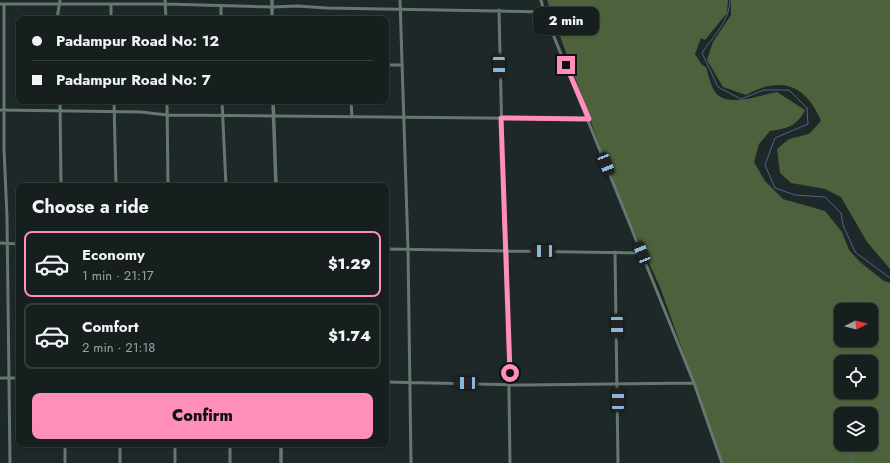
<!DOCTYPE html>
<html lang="en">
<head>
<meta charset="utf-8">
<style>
  body { margin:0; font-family:Jost,sans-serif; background:#232b2b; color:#f1f3f6; height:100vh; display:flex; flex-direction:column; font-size:15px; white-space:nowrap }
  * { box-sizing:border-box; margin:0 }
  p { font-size:13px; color:#9ea2a4 }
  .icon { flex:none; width:22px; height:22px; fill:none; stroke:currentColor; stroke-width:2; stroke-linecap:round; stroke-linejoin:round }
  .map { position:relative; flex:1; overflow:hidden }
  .panel { position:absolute; left:16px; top:183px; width:373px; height:264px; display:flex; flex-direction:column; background:#161e1e; border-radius:8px; box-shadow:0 1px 3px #0004,0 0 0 1px #353c3c }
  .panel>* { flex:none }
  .banner { position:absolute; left:16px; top:16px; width:373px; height:88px; border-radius:8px; box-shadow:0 1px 3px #0004,0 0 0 1px #353c3c; display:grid; align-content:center; height:88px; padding:0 16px; background:#161e1e }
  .needle { width:26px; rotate:84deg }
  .controls { position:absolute; left:834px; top:303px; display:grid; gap:8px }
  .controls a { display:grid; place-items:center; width:44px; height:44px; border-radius:8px; background:#161e1e; box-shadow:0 1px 3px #0004,0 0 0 1px #353c3c; font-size:20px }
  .end { position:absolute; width:18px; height:18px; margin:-9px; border:5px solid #ff8ebb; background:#111; box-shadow:0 0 0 2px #111 }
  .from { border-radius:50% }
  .bubble { position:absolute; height:28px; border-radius:8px; background:#161e1e; box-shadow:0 1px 3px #0004,0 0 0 1px #353c3c; font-size:13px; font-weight:800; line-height:28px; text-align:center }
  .car { position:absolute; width:12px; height:24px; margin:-12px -6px; border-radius:5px; box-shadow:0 0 3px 1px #0007; background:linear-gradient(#222 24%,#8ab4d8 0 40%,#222 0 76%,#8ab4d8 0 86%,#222 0) }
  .banner b { display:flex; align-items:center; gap:14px; height:38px; font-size:15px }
  .banner b+b { border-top:1px solid #353c3c }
  .banner i { width:10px; height:10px; background:#f1f3f6 }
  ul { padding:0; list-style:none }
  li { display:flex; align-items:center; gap:12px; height:66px; margin:0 8px 6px; padding:0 8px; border:2px solid #353c3c; border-radius:8px }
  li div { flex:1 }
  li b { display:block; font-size:15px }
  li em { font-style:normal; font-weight:800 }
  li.active { border-color:#ff8ebb }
  li>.icon { width:36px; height:36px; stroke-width:1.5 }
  h2 { padding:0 16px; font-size:18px; line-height:48px }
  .action { display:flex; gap:8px; margin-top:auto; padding:8px 16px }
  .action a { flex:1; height:46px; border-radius:8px; background:#ff8ebb; color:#111; font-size:16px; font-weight:800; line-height:46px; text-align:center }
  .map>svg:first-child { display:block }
</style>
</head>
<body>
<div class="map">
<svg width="890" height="463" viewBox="0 0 890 463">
  <rect width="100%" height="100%" fill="#1e2828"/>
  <path fill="#4d613c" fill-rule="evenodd" d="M 547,0 L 728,0 L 727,13 L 705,40 L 701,38 L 695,54 L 702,65 L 706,67 C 709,76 711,90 719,96 C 735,106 760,95 777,92 L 805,110 C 796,127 788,128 770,131 L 759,144 L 754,162 L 765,181 L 783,199 L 825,211 L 842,232 L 849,250 L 860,262 L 884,281 L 890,283 L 890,463 L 723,463 L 660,287 L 617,194 ZM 841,310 L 871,310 L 871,340 L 841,340 ZM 841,362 L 871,362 L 871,392 L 841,392 ZM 841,414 L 871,414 L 871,444 L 841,444 Z
    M 731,0 L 890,0 L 890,269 L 867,242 L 841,197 L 825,189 L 791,183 L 780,173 L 777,149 L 789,139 L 809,134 L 821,121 C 806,84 780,76 746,95 L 723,87 L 707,60 L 713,42 L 731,15 Z"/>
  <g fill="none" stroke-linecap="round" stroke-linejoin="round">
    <path stroke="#4f6587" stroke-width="1" d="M 730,0 C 730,21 713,36 702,53 L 718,87 L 741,99 L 764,90 L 789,90 L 807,108 L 808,124 L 775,138 L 765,165 L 775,188 L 795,195 L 825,197 L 841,213 L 843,225 L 855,252 L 890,278
      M 871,420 L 890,407
      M 852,463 L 854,444"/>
    <path stroke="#65786f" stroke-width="3" d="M 165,0 L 166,19
      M 400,0 L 408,249 L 411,463
      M 541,0 L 544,12 L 694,383 L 722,463
      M 0,4 L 165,4 L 272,7 L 297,6 L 327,8 L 544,12
      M 4,4 L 4,149 L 7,217 L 10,463
      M 221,7 L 221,19
      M 499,10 L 504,226 L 507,251 L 510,463
      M 57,19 L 60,0
      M 111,19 L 111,5
      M 386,65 L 402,65
      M 60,101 L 61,186
      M 114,101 L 116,186
      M 167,101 L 168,186
      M 222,101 L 226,186
      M 351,101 L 352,117
      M 0,110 L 141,112 L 167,115 L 589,119
      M 0,243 L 19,244
      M 386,249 L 642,253
      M 615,252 L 618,463
      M 0,378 L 19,378
      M 386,382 L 525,385 L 694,383
      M 65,444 L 65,463
      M 175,444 L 175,463
      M 230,444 L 230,463
      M 120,463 L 120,444"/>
    <path stroke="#65786f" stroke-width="3.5" d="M 272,0 L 272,19
      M 273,101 L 276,186
      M 281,463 L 281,444"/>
  </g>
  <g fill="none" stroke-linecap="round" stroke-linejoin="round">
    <path stroke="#ff8ebb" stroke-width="5" d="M 510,373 L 501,118 L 589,119 L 566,65"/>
  </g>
</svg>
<div class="controls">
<a><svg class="needle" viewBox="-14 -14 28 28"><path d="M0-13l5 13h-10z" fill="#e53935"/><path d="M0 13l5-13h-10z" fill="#9ea2a4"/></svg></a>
<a><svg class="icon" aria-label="locate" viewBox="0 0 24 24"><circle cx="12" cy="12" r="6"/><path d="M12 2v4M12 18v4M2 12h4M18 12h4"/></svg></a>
<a><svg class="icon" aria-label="layers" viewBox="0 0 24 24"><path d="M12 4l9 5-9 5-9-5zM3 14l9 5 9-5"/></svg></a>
</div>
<i class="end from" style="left:510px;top:373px"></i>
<i class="end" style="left:566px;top:65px"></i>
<div class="bubble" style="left:533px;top:7px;width:66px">2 min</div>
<i class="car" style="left:499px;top:66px;rotate:179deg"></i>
<i class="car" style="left:606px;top:164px;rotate:158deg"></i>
<i class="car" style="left:543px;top:251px;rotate:270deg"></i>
<i class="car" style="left:642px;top:253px;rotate:338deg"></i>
<i class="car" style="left:617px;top:326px;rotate:179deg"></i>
<i class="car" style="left:466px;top:383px;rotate:270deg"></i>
<i class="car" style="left:618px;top:400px;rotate:0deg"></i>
<div class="banner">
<b><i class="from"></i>Padampur Road No: 12</b>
<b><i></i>Padampur Road No: 7</b>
</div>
<section class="panel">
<h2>Choose a ride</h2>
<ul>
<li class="active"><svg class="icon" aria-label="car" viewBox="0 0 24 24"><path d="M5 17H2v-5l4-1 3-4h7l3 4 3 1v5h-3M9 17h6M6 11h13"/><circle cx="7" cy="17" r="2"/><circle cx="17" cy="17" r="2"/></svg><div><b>Economy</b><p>1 min · 21:17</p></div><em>$1.29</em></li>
<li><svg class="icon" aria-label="car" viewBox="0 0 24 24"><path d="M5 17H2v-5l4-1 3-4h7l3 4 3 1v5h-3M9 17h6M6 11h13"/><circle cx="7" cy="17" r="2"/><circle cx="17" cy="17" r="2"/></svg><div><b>Comfort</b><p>2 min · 21:18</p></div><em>$1.74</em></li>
</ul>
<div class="action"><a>Confirm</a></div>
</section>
</div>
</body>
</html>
